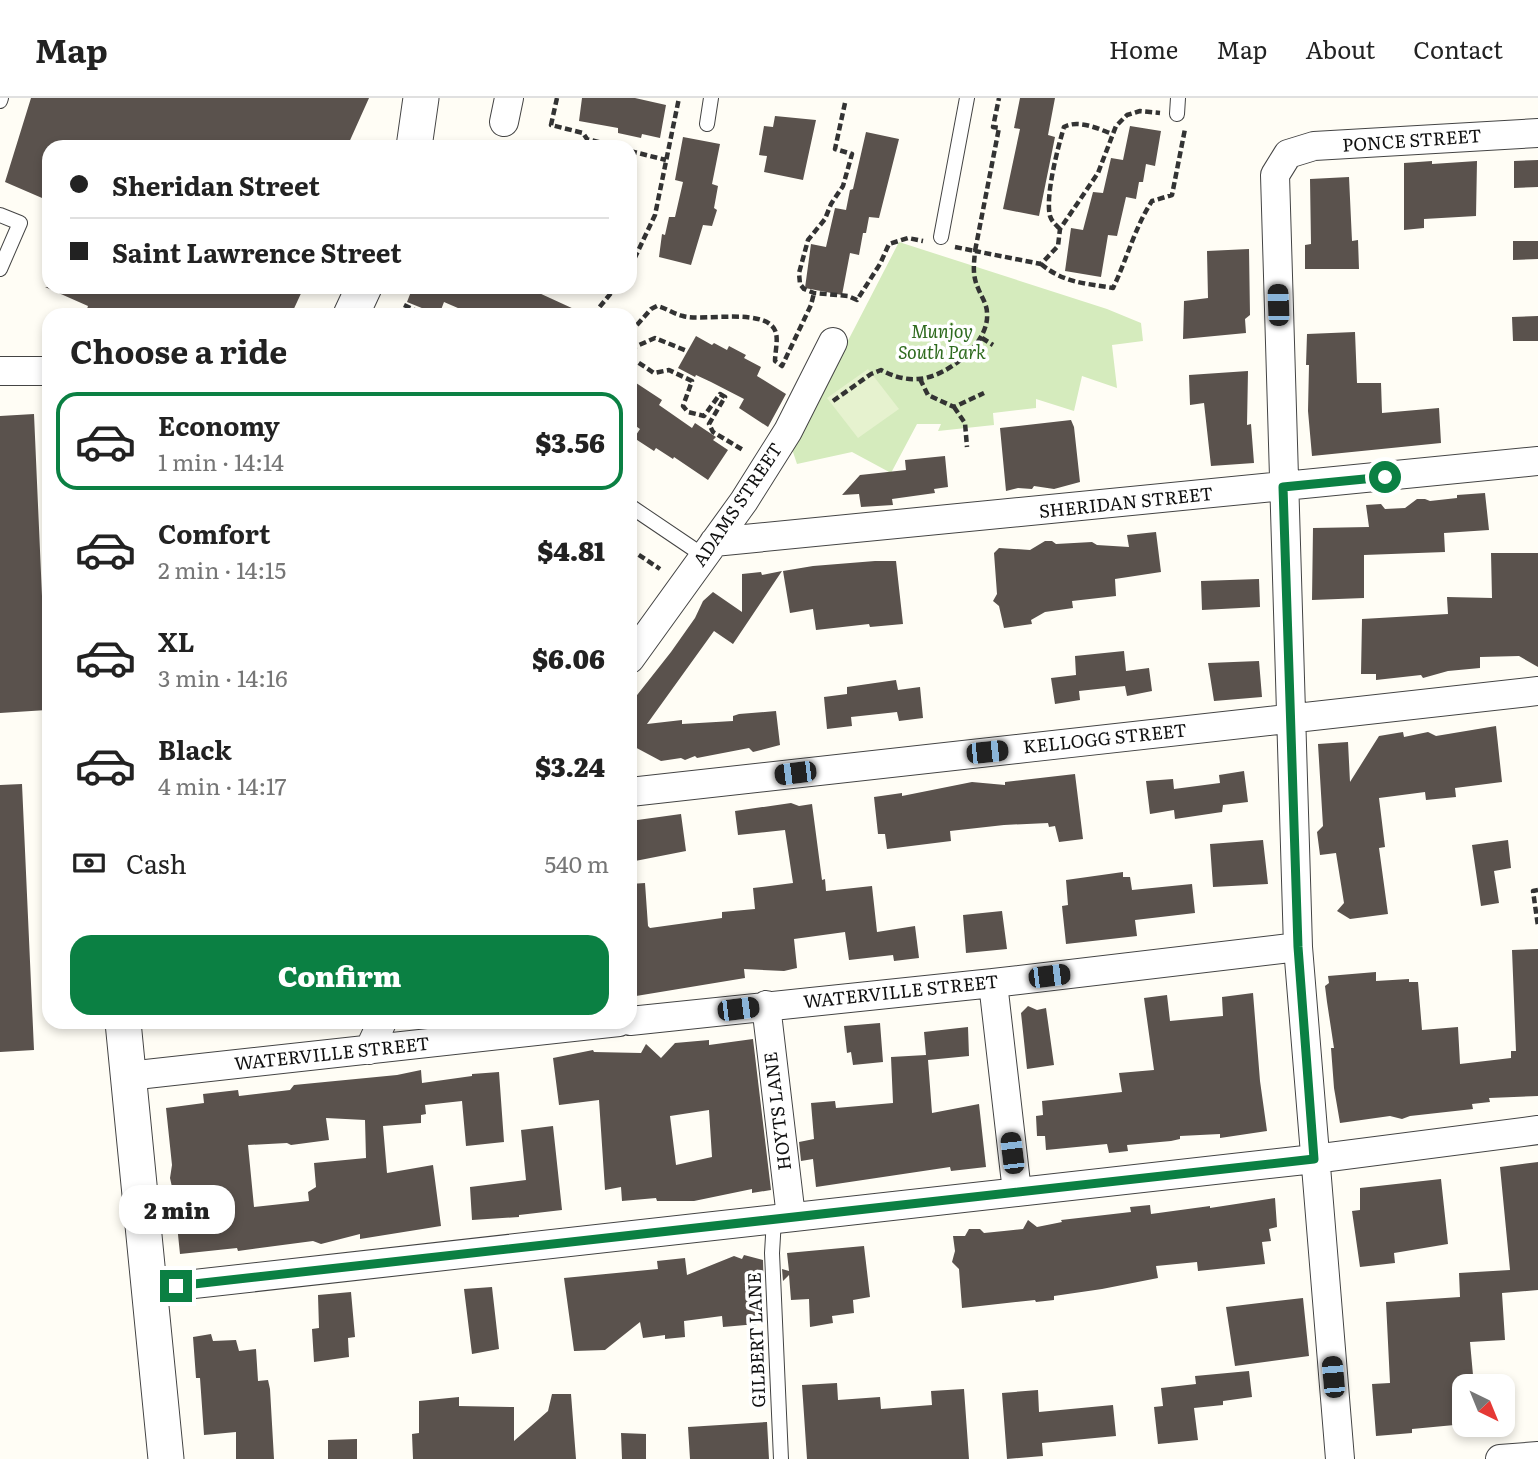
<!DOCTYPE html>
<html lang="en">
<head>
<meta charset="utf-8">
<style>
  body { margin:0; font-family:Literata,serif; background:#f2f2f2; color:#222; height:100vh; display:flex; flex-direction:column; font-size:26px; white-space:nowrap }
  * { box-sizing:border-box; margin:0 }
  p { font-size:23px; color:#767676 }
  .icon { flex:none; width:38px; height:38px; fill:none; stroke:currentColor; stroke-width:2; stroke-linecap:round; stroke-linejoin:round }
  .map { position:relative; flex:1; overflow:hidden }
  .side { position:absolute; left:42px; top:210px; width:595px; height:721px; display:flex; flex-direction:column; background:#fff; border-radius:21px; box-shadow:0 4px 10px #0003 }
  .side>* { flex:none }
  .top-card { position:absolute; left:42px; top:42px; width:595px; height:154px; border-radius:21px; box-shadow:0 4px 10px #0003; display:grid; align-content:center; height:154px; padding:0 28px; background:#fff }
  .needle { width:46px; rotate:137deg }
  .tools { position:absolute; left:1452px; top:1276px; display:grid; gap:14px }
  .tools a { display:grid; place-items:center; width:63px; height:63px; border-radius:14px; background:#fff; box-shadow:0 4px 10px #0003; font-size:35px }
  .end { position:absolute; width:32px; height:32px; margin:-16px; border:9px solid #0b8043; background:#fff; box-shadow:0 0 0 4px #fff }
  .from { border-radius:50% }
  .bubble { position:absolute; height:49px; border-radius:21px; background:#fff; box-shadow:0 4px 10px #0003; font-size:23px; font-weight:800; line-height:49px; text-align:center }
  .car { position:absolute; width:21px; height:42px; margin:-21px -10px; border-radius:9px; box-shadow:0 0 5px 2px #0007; background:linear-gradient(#222 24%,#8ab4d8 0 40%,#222 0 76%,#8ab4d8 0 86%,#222 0) }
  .top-card b { display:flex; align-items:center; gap:24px; height:66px; font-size:26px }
  .top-card b+b { border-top:2px solid #e0e0e0 }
  .top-card i { width:18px; height:18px; background:#222 }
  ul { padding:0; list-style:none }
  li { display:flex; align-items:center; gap:21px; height:98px; margin:0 14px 10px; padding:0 14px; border:4px solid transparent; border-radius:21px }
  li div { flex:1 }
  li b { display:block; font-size:26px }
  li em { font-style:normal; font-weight:800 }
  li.active { border-color:#0b8043 }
  li>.icon { width:63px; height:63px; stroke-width:1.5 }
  h2 { padding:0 28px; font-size:32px; line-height:84px }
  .pay { display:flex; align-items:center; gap:18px; height:77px; padding:0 28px; font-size:26px }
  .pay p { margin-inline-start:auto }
  .action { display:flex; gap:14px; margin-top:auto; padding:14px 28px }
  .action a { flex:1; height:80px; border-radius:21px; background:#0b8043; color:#fff; font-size:28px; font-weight:800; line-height:80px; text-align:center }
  header { display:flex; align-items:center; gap:42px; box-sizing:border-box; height:98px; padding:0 35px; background:#fff; border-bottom:2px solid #e0e0e0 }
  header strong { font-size:33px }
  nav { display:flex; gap:38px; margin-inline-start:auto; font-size:24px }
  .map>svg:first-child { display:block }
</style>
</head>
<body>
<header>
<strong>Map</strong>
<nav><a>Home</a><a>Map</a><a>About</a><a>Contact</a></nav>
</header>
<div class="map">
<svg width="1538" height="1361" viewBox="0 0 1538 1361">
  <rect width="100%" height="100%" fill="#fffdf5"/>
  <path fill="#d5ebbd" d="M 899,144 L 1107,211 L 1141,225 L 1143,243 L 1112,247 L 1117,290 L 1082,278 L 1074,313 L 1036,301 L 1036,310 L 993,315 L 994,327 L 938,333 L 941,326 L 917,326 L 891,375 L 852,354 L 797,366 L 792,351 Z"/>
  <path fill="#e6f2cf" d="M 868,271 L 899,311 L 858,340 L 827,300 Z"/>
  <path fill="#5a524d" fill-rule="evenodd" d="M 31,0 L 369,0 L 347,49 L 49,49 L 49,103 L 5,84 Z
    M 582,0 L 635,0 L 666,7 L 660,40 L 642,36 L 641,40 L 618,35 L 618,30 L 579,23 Z
    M 1020,0 L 1055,0 L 1048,37 L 1055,39 L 1039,118 L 1003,111 L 1020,31 L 1014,30 Z
    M 775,18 L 816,22 L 803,82 L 764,74 L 767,58 L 759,57 L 764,28 L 773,29 Z
    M 1130,28 L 1161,33 L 1155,68 L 1146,66 L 1143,84 L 1139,84 L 1136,101 L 1126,99 L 1117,138 L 1108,137 L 1101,179 L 1065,173 L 1071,130 L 1083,132 L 1093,94 L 1103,95 L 1111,60 L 1123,62 Z
    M 866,34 L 899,41 L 879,120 L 869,119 L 866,135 L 863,135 L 859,157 L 850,155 L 842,197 L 805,190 L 811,146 L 826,149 L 835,110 L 846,112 L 850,92 L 853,91 Z
    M 683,39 L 720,46 L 712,86 L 718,88 L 714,110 L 717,112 L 712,128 L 703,127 L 691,167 L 659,159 L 662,136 L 665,137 L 669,119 L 675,119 L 683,84 L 675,82 Z
    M 1538,62 L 1538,89 L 1514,90 L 1514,63 Z
    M 1432,63 L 1432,66 L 1477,63 L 1476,118 L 1424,121 L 1424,130 L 1404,132 L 1404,65 Z
    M 1349,79 L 1352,143 L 1358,142 L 1359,171 L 1305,171 L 1305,147 L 1311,146 L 1310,81 Z
    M 1513,143 L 1538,143 L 1538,161 L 1513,162 Z
    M 1249,151 L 1250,217 L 1245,221 L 1246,235 L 1183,241 L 1184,203 L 1208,200 L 1207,153 Z
    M 45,189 L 304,189 L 291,217 L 85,217 L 88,208 Z
    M 408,189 L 526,189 L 587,217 L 474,217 L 444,204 L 439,217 L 407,204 L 412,191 Z
    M 1538,218 L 1538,243 L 1513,243 L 1512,219 Z
    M 1355,234 L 1357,285 L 1381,285 L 1382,315 L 1439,310 L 1441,345 L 1312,358 L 1308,313 L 1309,267 L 1306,267 L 1307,236 Z
    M 696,238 L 712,247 L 714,245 L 727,252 L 729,248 L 746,257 L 744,260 L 761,269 L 757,278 L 786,296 L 768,329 L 739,310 L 744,301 L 711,284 L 696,277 L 695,279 L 678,270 Z
    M 1248,273 L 1247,327 L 1251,326 L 1254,365 L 1211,368 L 1204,305 L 1190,307 L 1189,277 Z
    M 630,281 L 662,302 L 659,307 L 692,330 L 695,325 L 716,339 L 713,342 L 728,352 L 708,382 L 674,359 L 673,361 L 656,350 L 654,353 L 634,340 L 640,331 L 630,324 Z
    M 34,316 L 47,612 L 0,615 L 0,318 Z
    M 1071,322 L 1074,329 L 1080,384 L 1054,391 L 1034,388 L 1032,391 L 1018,390 L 1006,393 L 1000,330 Z
    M 945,358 L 948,389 L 934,391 L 935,395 L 892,401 L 893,407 L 861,409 L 859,396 L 842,397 L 860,377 L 906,372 L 905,362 Z
    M 1485,395 L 1489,432 L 1444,435 L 1445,454 L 1364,457 L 1364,500 L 1312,502 L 1313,430 L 1369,429 L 1366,407 L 1381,406 L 1385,411 L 1405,410 L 1417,401 L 1425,401 L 1430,403 L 1457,400 L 1457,397 Z
    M 1156,434 L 1161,474 L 1115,481 L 1116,498 L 1072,503 L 1073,510 L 1045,514 L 1031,522 L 1032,526 L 1004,530 L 999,508 L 993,503 L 997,496 L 994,455 L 999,450 L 1030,452 L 1045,443 L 1052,443 L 1056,446 L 1092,444 L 1097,447 L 1129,449 L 1127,437 Z
    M 1491,455 L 1538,455 L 1538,569 L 1519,558 L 1480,559 L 1480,570 L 1448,573 L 1423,580 L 1421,577 L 1376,582 L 1376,576 L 1361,576 L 1362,521 L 1448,516 L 1447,499 L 1492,500 Z
    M 875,463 L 896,463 L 903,526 L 870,529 L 869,526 L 816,532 L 813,511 L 790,515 L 783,473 L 813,468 Z
    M 782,473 L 733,546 L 714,533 L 647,626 L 682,622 L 682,626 L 733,623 L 733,618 L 739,616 L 776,613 L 780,647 L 753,654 L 749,650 L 697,660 L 695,658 L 685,662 L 681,660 L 661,663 L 631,647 L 630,649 L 630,606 L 671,554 L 695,520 L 703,503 L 713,494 L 742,514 L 742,476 L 761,474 L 762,477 Z
    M 1259,481 L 1260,509 L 1202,512 L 1201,483 Z
    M 1124,553 L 1126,573 L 1149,570 L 1152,593 L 1127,598 L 1125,588 L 1079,593 L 1080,602 L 1055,606 L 1051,580 L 1076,577 L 1075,558 Z
    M 1259,563 L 1262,599 L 1214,603 L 1208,565 Z
    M 896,582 L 898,592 L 920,589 L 923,620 L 899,623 L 897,614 L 851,619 L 852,628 L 827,631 L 824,599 L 847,596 L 847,589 Z
    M 1496,628 L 1502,684 L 1455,690 L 1456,699 L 1426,702 L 1425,694 L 1379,700 L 1385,749 L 1379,750 L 1388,816 L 1350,821 L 1337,813 L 1344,805 L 1336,755 L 1320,757 L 1317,734 L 1323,728 L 1318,646 L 1348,644 L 1350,684 L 1379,638 L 1403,634 L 1404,639 L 1428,634 L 1436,638 Z
    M 1244,673 L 1248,704 L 1223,707 L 1222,714 L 1175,721 L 1174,712 L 1150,716 L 1146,683 L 1173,681 L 1174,691 L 1220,685 L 1219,677 Z
    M 1075,676 L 1083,741 L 1059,744 L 1055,728 L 1049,729 L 1048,725 L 1004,727 L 950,733 L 951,743 L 887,751 L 885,736 L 878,736 L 874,699 L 902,695 L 902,698 L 972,684 L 1005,687 L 1005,684 Z
    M 22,686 L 34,952 L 0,954 L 0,687 Z
    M 791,705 L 799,708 L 812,706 L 822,782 L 825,781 L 826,793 L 872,788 L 877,834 L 915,828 L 919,860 L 894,863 L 893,857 L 849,862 L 845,834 L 794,841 L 797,870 L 784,873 L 744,871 L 745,880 L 630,899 L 630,786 L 645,785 L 648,828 L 650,830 L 722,820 L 722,814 L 755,811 L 753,790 L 793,785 L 785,732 L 738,737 L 735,713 Z
    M 681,716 L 686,753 L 630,764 L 630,723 Z
    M 1263,742 L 1268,786 L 1213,789 L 1210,746 Z
    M 1508,742 L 1511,770 L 1494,773 L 1499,805 L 1481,808 L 1472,747 Z
    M 1123,774 L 1123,779 L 1130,779 L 1132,792 L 1192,786 L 1195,815 L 1135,822 L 1137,838 L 1066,846 L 1062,808 L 1068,807 L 1066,782 Z
    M 1002,813 L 1007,851 L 966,855 L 963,817 Z
    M 1538,851 L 1538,998 L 1489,1000 L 1490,1004 L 1472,1006 L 1473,1011 L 1410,1018 L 1402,1021 L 1390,1018 L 1340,1025 L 1334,990 L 1331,950 L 1334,950 L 1327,904 L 1325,888 L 1329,885 L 1328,878 L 1376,874 L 1376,883 L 1409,881 L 1409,884 L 1418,884 L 1422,932 L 1458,929 L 1460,966 L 1511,960 L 1511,953 L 1516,953 L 1512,852 Z
    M 1253,895 L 1260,983 L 1267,1033 L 1220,1040 L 1220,1036 L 1180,1038 L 1180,1041 L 1171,1043 L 1127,1047 L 1128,1053 L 1109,1055 L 1107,1046 L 1046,1052 L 1045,1038 L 1037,1038 L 1036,1018 L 1043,1017 L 1042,1003 L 1122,994 L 1119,975 L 1154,972 L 1144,900 L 1167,897 L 1170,923 L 1223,918 L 1222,899 Z
    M 1028,908 L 1037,912 L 1046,910 L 1054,967 L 1027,971 L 1021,915 Z
    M 880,925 L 883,964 L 853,967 L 851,954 L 847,955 L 844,928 Z
    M 968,929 L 969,958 L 928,962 L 932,1015 L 979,1006 L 986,1069 L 951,1073 L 950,1069 L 816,1089 L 813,1061 L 801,1063 L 799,1044 L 814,1041 L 811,1005 L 835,1003 L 836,1010 L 893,1005 L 891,959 L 926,957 L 924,934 Z
    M 753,941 L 771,1092 L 752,1095 L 752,1091 L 694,1103 L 657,1103 L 656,1100 L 622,1103 L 621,1089 L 605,1092 L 599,1002 L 559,1007 L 553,960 L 593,952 L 594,954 L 641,955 L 646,946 L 661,960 L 675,945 L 709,942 L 709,947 ZM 709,1012 L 712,1059 L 676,1067 L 670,1018 Z
    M 421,972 L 422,985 L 472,978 L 472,976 L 499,974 L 504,1044 L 466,1048 L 462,1003 L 425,1007 L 426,1016 L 421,1017 L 421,1025 L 383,1028 L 387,1075 L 433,1067 L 441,1128 L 360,1141 L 360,1136 L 321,1146 L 313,1143 L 238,1153 L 237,1150 L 180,1156 L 174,1098 L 170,1080 L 172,1067 L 166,1010 L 204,1005 L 203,996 L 238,992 L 239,998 L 290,992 L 294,987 L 397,977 ZM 326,1020 L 365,1022 L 366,1060 L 314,1065 L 316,1089 L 308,1094 L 309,1103 L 254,1109 L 248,1047 L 287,1045 L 291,1047 L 329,1042 Z
    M 553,1028 L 562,1112 L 519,1117 L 519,1119 L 472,1122 L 470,1089 L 526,1082 L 521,1032 Z
    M 1538,1064 L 1538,1192 L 1502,1195 L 1505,1242 L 1470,1244 L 1474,1288 L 1465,1288 L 1465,1326 L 1412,1331 L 1412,1335 L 1376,1338 L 1372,1286 L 1390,1285 L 1386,1204 L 1460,1199 L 1459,1175 L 1510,1172 L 1500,1069 Z
    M 1441,1081 L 1448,1146 L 1394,1155 L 1395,1165 L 1360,1169 L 1352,1113 L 1360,1112 L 1360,1090 Z
    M 1275,1100 L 1277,1129 L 1269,1131 L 1271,1143 L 1262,1144 L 1265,1166 L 1198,1173 L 1197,1164 L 1156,1168 L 1158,1180 L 1102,1191 L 1054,1198 L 1054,1202 L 1036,1204 L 1035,1202 L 962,1210 L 959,1171 L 952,1164 L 955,1153 L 953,1138 L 965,1138 L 969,1131 L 980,1131 L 984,1135 L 1004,1133 L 1023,1131 L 1028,1122 L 1037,1129 L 1062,1124 L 1061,1122 L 1131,1114 L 1130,1109 L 1150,1107 L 1151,1116 L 1210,1108 L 1210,1110 Z
    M 864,1148 L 870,1199 L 853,1202 L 854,1215 L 832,1218 L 833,1225 L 810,1229 L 809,1201 L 791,1202 L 789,1177 L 783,1183 L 782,1171 L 789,1173 L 787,1155 Z
    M 744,1157 L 763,1162 L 764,1200 L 755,1209 L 757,1226 L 723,1229 L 722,1218 L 684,1223 L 685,1239 L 665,1241 L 665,1237 L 643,1240 L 640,1224 L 605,1252 L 574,1253 L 564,1180 L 658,1171 L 657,1163 L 685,1160 L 687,1177 L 734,1158 L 742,1161 Z
    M 492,1189 L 499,1251 L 472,1256 L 464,1191 Z
    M 351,1194 L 355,1239 L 348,1240 L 349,1259 L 314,1264 L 312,1231 L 319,1230 L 318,1197 Z
    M 1303,1200 L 1309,1258 L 1235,1268 L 1226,1209 Z
    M 211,1236 L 213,1243 L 236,1242 L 239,1253 L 256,1251 L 258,1283 L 268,1282 L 270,1291 L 274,1361 L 236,1361 L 236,1334 L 204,1337 L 200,1280 L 196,1280 L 193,1239 Z
    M 1249,1273 L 1252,1299 L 1223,1303 L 1223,1307 L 1194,1310 L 1198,1342 L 1158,1346 L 1154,1309 L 1163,1308 L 1161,1290 L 1196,1286 L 1195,1278 Z
    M 837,1285 L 838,1302 L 880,1299 L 881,1311 L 932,1307 L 931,1293 L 964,1291 L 969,1361 L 807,1361 L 802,1287 Z
    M 1038,1292 L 1039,1314 L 1113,1307 L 1116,1338 L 1042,1345 L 1043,1358 L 1007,1361 L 1002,1295 Z
    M 552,1296 L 571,1296 L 576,1361 L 413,1361 L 412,1336 L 419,1335 L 419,1303 L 459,1299 L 459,1308 L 514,1309 L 514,1343 L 548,1313 Z
    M 767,1324 L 769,1361 L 690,1361 L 688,1329 Z
    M 621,1335 L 646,1336 L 646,1361 L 622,1361 Z
    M 357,1341 L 357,1361 L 328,1361 L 328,1342 Z"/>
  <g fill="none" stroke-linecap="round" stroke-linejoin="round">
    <g stroke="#444" stroke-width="16">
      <path id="service" d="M 0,3 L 1,0
        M 1177,16 L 1178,0
        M 707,26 L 711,0
        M 0,117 L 20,125 L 0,171
        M 941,139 L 967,0
        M 630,408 L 704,458
        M 774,1121 L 772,1155 L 781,1361"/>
    </g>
    <g stroke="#444" stroke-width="30">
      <path id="minor" d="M 504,24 L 509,0
        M 0,273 L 49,273
        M 714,444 L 1538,363
        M 630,561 L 744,403 L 788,333 L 833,244
        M 630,694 L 1538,593
        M 993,885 L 1017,1094
        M 766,907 L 791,1119
        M 630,923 L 993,885 L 1298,849
        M 369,952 L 382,924
        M 128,978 L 619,924
        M 149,1191 L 1314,1061 L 1538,1032
        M 1340,1361 L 1298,849 L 1275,77 L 1288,56 L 1314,48 L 1538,35
        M 1500,1361 L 1538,1358"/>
    </g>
    <g stroke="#444" stroke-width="37">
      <path id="tertiary" d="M 414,49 L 421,0
        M 351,217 L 364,189
        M 123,924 L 166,1361"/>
    </g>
    <path stroke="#333" stroke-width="4.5" stroke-dasharray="7 3.5" stroke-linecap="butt" d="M 557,0 L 551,27 L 583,35 L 587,41 L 617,49
      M 845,5 L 835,51 L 852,56 L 843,88 L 831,106 L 825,121 L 808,142 L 799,175 L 800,186 L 804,191 L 814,195 L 848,198 L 857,202 L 880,166 L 889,146 L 908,140 L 923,143
      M 630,53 L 666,62
      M 1060,131 C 1056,127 1052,124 1050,118 C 1045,98 1058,49 1064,29 C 1078,21 1099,31 1112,36
      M 955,149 L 975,153 L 999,30 L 993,29 L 999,0
      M 1041,166 C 1064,185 1084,185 1113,190 C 1127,161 1135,129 1152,103 L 1172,97 L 1185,31
      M 630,170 L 655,117 L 679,0
      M 404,207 L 425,217
      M 593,217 L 616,189
      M 630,235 L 651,211 L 657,208 C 666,210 674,216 683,218 C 702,224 769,208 776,235 C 778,243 775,255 775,263 L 782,268 L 811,207 L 814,195
      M 982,240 L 993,247
      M 630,251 L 655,240 L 687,253
      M 630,259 L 654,275 L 669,272 L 692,283 L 683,308 L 688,314 L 704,318 L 720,296 L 725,299 L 709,326 L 713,334 L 743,352
      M 920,281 L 928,297 L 954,309 L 984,295
      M 833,303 L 871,276 L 881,272 C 893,278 904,282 918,281 C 945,280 990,246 987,215 C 987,206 981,198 978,190 C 972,177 974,166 975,153 L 1041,166 L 1058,148 L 1060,131 L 1098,75 L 1116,28 L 1127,17 L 1140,13 L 1160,15
      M 954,309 L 965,325 L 967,349
      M 630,451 L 660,471
      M 1538,792 L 1533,793 L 1538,828"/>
    <use href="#service" stroke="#fff" stroke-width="14"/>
    <use href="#minor" stroke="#fff" stroke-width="28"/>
    <use href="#tertiary" stroke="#fff" stroke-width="35"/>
  </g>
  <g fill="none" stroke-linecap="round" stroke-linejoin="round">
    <path stroke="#0b8043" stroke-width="9" d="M 176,1188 L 1314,1061 L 1298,849 L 1283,389 L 1385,379"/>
  </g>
  <g text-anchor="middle" stroke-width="7" stroke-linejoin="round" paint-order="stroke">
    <g font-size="18" fill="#111" stroke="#fff">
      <text transform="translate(1412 43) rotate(-4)" y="6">PONCE STREET</text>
      <text transform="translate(1126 405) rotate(-6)" y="6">SHERIDAN STREET</text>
      <text transform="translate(738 407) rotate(-56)" y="6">ADAMS STREET</text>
      <text transform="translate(1105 641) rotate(-6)" y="6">KELLOGG STREET</text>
      <text transform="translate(901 894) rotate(-6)" y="6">WATERVILLE STREET</text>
      <text transform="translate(332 956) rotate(-6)" y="6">WATERVILLE STREET</text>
      <text transform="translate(778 1013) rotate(-97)" y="6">HOYTS LANE</text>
      <text transform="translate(757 1242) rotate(-92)" y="6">GILBERT LANE</text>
    </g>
    <g font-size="18" font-style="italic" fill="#2f6b1f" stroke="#fff">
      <text x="942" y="240">Munjoy<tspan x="942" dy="21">South Park</tspan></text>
    </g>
  </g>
</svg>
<div class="tools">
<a><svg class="needle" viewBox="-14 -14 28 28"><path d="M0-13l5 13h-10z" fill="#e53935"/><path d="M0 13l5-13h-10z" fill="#767676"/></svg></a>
</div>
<i class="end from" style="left:1385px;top:379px"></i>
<i class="end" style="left:176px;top:1188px"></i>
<div class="bubble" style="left:119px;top:1087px;width:116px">2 min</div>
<i class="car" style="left:1278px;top:207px;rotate:358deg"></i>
<i class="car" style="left:987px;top:654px;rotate:84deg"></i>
<i class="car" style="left:795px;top:675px;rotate:263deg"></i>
<i class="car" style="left:1049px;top:878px;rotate:83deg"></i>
<i class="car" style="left:738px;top:911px;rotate:83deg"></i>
<i class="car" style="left:1012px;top:1055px;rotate:353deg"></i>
<i class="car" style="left:1333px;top:1279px;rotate:355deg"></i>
<div class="top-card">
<b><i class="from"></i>Sheridan Street</b>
<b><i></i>Saint Lawrence Street</b>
</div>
<section class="side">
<h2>Choose a ride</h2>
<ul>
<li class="active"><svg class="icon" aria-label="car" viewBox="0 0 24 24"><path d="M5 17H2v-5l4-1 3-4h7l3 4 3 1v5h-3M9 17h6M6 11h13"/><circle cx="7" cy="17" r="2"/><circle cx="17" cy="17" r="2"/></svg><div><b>Economy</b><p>1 min · 14:14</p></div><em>$3.56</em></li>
<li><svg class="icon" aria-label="car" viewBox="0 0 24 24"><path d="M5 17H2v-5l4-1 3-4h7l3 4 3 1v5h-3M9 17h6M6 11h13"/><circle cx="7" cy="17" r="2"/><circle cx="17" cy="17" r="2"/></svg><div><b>Comfort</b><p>2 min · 14:15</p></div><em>$4.81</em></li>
<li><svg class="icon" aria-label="car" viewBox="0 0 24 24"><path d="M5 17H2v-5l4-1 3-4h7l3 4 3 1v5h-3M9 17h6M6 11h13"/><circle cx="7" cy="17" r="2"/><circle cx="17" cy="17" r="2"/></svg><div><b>XL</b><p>3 min · 14:16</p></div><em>$6.06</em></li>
<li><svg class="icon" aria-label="car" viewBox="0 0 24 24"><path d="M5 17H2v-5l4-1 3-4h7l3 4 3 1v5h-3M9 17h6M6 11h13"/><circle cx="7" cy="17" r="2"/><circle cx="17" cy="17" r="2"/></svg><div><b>Black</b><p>4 min · 14:17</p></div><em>$3.24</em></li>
</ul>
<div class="pay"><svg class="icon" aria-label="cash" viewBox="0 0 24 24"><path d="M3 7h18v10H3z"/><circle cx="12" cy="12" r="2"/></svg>Cash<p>540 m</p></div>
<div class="action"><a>Confirm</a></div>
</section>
</div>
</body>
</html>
